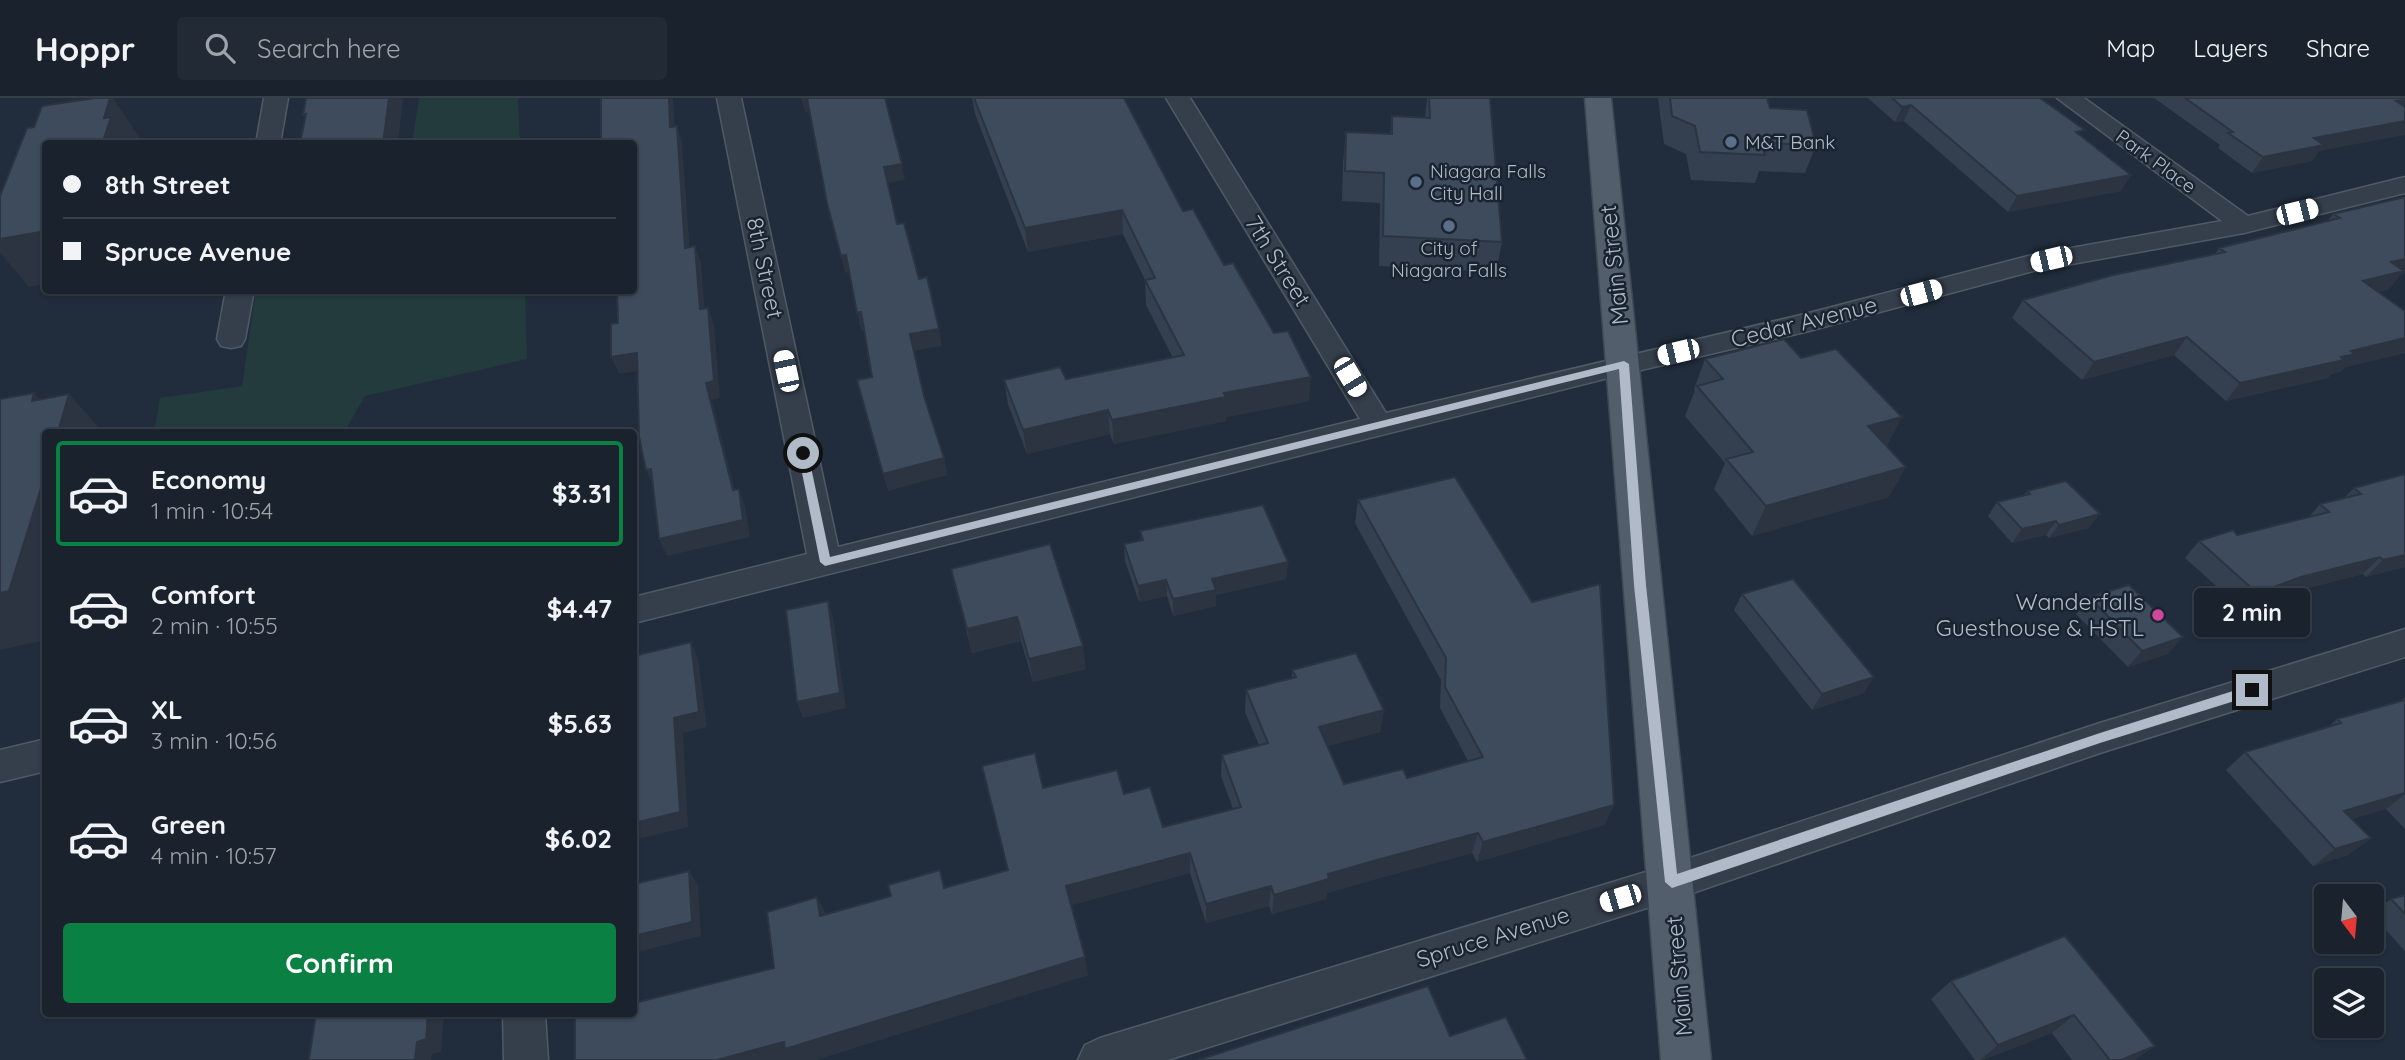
<!DOCTYPE html>
<html lang="en">
<head>
<meta charset="utf-8">
<style>
  body { margin:0; font-family:Quicksand,sans-serif; background:#222a35; color:#f1f3f6; height:100vh; display:flex; flex-direction:column; font-size:26px; white-space:nowrap }
  * { box-sizing:border-box; margin:0 }
  p { font-size:23px; color:#9fa4aa }
  .icon { flex:none; width:38px; height:38px; fill:none; stroke:currentColor; stroke-width:2; stroke-linecap:round; stroke-linejoin:round }
  .map { position:relative; flex:1; overflow:hidden }
  .sheet { position:absolute; left:42px; top:331px; width:595px; height:588px; display:flex; flex-direction:column; background:#19222d; border-radius:7px; box-shadow:0 2px 5px #0004,0 0 0 2px #373f49 }
  .sheet>* { flex:none }
  .guide { position:absolute; left:42px; top:42px; width:595px; height:154px; border-radius:7px; box-shadow:0 2px 5px #0004,0 0 0 2px #373f49; display:grid; align-content:center; height:154px; padding:0 21px; background:#19222d }
  .needle { width:46px; rotate:164deg }
  .controls { position:absolute; left:2314px; top:786px; display:grid; gap:14px }
  .controls a { display:grid; place-items:center; width:70px; height:70px; border-radius:7px; background:#19222d; box-shadow:0 2px 5px #0004,0 0 0 2px #373f49; font-size:35px }
  .end { position:absolute; width:32px; height:32px; margin:-16px; border:9px solid #b0bac8; background:#111; box-shadow:0 0 0 4px #111 }
  .from { border-radius:50% }
  .bubble { position:absolute; height:49px; border-radius:7px; background:#19222d; box-shadow:0 2px 5px #0004,0 0 0 2px #373f49; font-size:23px; font-weight:800; line-height:49px; text-align:center }
  .car { position:absolute; width:21px; height:42px; margin:-21px -10px; border-radius:9px; box-shadow:0 0 5px 2px #0007; background:linear-gradient(#fff 24%,#345 0 40%,#fff 0 76%,#345 0 86%,#fff 0) }
  .guide b { display:flex; align-items:center; gap:24px; height:66px; font-size:26px }
  .guide b+b { border-top:2px solid #373f49 }
  .guide i { width:18px; height:18px; background:#f1f3f6 }
  ul { padding:12px 0 0; list-style:none }
  li { display:flex; align-items:center; gap:21px; height:105px; margin:0 14px 10px; padding:0 7px; border:4px solid transparent; border-radius:7px }
  li div { flex:1 }
  li b { display:block; font-size:26px }
  li em { font-style:normal; font-weight:800 }
  li.on { border-color:#0b8043 }
  li>.icon { width:63px; height:63px; stroke-width:1.5 }
  .primary-button { display:flex; gap:14px; margin-top:auto; padding:14px 21px }
  .primary-button a { flex:1; height:80px; border-radius:7px; background:#0b8043; color:#fff; font-size:28px; font-weight:800; line-height:80px; text-align:center }
  header { display:flex; align-items:center; gap:42px; box-sizing:border-box; height:98px; padding:0 35px; background:#19222d; border-bottom:2px solid #373f49 }
  header strong { font-size:33px }
  nav { display:flex; gap:38px; margin-inline-start:auto; font-size:24px }
  .search { width:490px; height:63px; background:#222a35; display:flex; align-items:center; gap:18px; box-sizing:border-box; padding:0 24px; border-radius:7px; color:#9fa4aa; font-size:26px }
  .map>svg:first-child { display:block }
</style>
</head>
<body>
<header>
<strong>Hoppr</strong>
<div class="search"><svg class="icon" aria-label="search" viewBox="0 0 24 24"><circle cx="10" cy="10" r="6"/><path d="M15 15l6 6"/></svg>Search here</div>
<nav><a>Map</a><a>Layers</a><a>Share</a></nav>
</header>
<div class="map">
<svg width="2405" height="962" viewBox="0 0 2405 962">
  <rect width="100%" height="100%" fill="#212d3c"/>
  <path fill="#233b3d" d="M 419,0 L 518,0 L 520,45 L 412,45 Z
    M 256,193 L 525,193 L 527,261 L 365,298 L 344,334 L 154,334 L 160,300 L 242,288 Z"/>
  <g fill="none" stroke-linecap="round" stroke-linejoin="round">
    <g stroke="#505a67" stroke-width="3">
      <path id="street" d="M 264,0 L 288,0 L 280,46 L 256,46 Z
        M 717,0 L 741,0 L 838,449 L 1360,321 L 1166,0 L 1190,0 L 1386,315 L 1805,216 L 2032,157 L 2222,123 L 2057,0 L 2084,0 L 2248,118 L 2405,79 L 2405,95 L 2244,135 L 2033,173 L 1805,234 L 1624,276 L 634,525 L 634,499 L 807,456 Z
        M 226,192 L 254,192 L 245,241 L 241,248 L 231,250 L 221,248 L 217,241 Z
        M 2405,531 L 2405,559 L 2100,655 L 1672,802 L 1168,962 L 1078,962 L 1085,947 L 1100,940 L 1672,766 L 2100,625 Z
        M 46,641 L 46,673 L 0,684 L 0,652 Z
        M 503,915 L 545,915 L 548,962 L 504,962 Z"/>
    </g>
    <g stroke="#3e4855" stroke-width="3">
      <path id="primary" d="M 1585,0 L 1611,0 L 1711,962 L 1661,962 Z"/>
    </g>
    <use href="#street" fill="#353f4c" fill-rule="evenodd"/>
    <use href="#primary" fill="#535e6d" fill-rule="evenodd"/>
  </g>
  <path fill="#34404f" d="M 972,0 L 1124,0 L 1183,113 L 1224,167 L 1309,303 L 1226,319 L 1226,323 L 1114,346 L 1110,336 L 1027,356 L 1008,306 L 1004,282 L 1066,281 L 1173,260 L 1146,207 L 1145,182 L 1123,136 L 1028,154 L 975,16 Z
    M 1427,0 L 1490,0 L 1502,144 L 1496,174 L 1379,168 L 1380,105 L 1342,103 L 1343,64 L 1346,34 L 1390,36 L 1392,18 L 1425,19 Z
    M 1658,0 L 1767,0 L 1770,10 L 1816,47 L 1805,75 L 1759,73 L 1755,85 L 1691,82 L 1686,56 L 1664,46 Z
    M 1868,0 L 2040,0 L 2082,38 L 2131,77 L 2121,93 L 2008,114 L 1904,23 L 1895,24 Z
    M 2154,0 L 2405,0 L 2319,53 L 2312,63 L 2252,75 L 2218,50 L 2220,47 Z
    M 2405,99 L 2401,176 L 2389,191 L 2378,194 L 2405,213 L 2405,255 L 2345,269 L 2340,274 L 2331,276 L 2328,280 L 2226,303 L 2174,257 L 2082,282 L 2012,220 L 2023,202 L 2215,156 L 2219,150 L 2327,124 L 2333,116 Z
    M 1705,261 L 1887,348 L 1889,399 L 1752,438 L 1714,391 L 1725,365 L 1685,318 L 1695,292 L 1694,291 Z
    M 2405,376 L 2405,469 L 2366,479 L 2363,476 L 2285,496 L 2242,511 L 2185,460 L 2199,443 L 2237,437 L 2309,419 L 2320,406 L 2343,401 L 2354,390 Z
    M 2027,393 L 2089,430 L 2049,440 L 2046,437 L 2012,445 L 1988,418 L 1997,404 L 2023,398 Z
    M 1358,402 L 1614,707 L 1604,727 L 1477,764 L 1472,755 L 1372,782 L 1327,795 L 1326,801 L 1272,816 L 1269,808 L 1206,825 L 1190,775 L 1071,807 L 1088,877 L 815,962 L 575,962 L 774,870 L 817,799 L 826,817 L 891,798 L 940,772 L 945,789 L 1007,772 L 1043,690 L 1124,696 L 1163,729 L 1233,711 L 1221,678 L 1222,657 L 1259,647 L 1245,614 L 1246,592 L 1292,580 L 1292,572 L 1384,612 L 1380,634 L 1327,648 L 1344,686 L 1407,680 L 1468,663 L 1440,610 L 1441,582 L 1355,425 Z
    M 1140,433 L 1288,464 L 1286,481 L 1216,497 L 1216,508 L 1173,518 L 1167,498 L 1139,504 L 1125,463 L 1124,446 L 1141,443 Z
    M 951,471 L 1086,571 L 1033,584 L 1021,543 L 972,555 Z
    M 1742,496 L 1864,595 L 1812,612 L 1734,512 Z
    M 2089,499 L 2168,556 L 2128,569 L 2076,516 Z
    M 2405,599 L 2405,731 L 2386,711 L 2352,721 L 2371,740 L 2348,757 L 2313,768 L 2226,672 L 2245,654 L 2328,629 L 2337,621 L 2400,603 Z
    M 2405,797 L 2405,853 L 2371,816 L 2371,815 L 2391,801 Z
    M 2065,838 L 2135,962 L 2072,962 L 2052,935 L 1983,962 L 1975,962 L 1931,901 L 1951,883 Z"/>
  <path fill="#2b3440" d="M 110,0 L 113,0 L 142,43 L 141,46 L 102,46 L 104,20 Z
    M 389,0 L 403,0 L 398,46 L 383,46 Z
    M 669,0 L 673,0 L 676,46 L 670,29 Z
    M 801,0 L 807,0 L 810,13 L 805,14 Z
    M 2405,2 L 2405,15 L 2396,3 Z
    M 1911,7 L 1904,23 L 1895,24 L 1902,9 Z
    M 2405,23 L 2405,37 L 2319,53 L 2312,63 L 2252,75 L 2263,59 L 2314,40 Z
    M 677,28 L 682,45 L 691,167 L 685,150 Z
    M 902,66 L 905,82 L 887,85 L 884,69 Z
    M 2131,77 L 2121,93 L 2008,114 L 2017,98 Z
    M 1122,112 L 1123,136 L 1028,154 L 1025,130 Z
    M 46,133 L 46,186 L 29,189 L 0,155 L 0,141 Z
    M 695,148 L 701,165 L 706,228 L 700,211 Z
    M 846,157 L 850,174 L 845,175 L 841,158 Z
    M 2405,161 L 2405,175 L 2401,176 L 2389,191 L 2349,201 L 2363,183 L 2391,164 Z
    M 708,210 L 714,227 L 720,300 L 712,302 L 739,409 L 733,392 L 706,285 Z
    M 861,214 L 865,231 L 861,232 L 857,215 Z
    M 939,231 L 942,248 L 913,253 L 910,236 Z
    M 2187,239 L 2174,257 L 2082,282 L 2094,264 Z
    M 2405,240 L 2405,255 L 2345,269 L 2340,274 L 2331,276 L 2328,280 L 2226,303 L 2240,285 L 2351,253 Z
    M 637,255 L 644,272 L 619,276 L 611,259 Z
    M 1311,279 L 1309,303 L 1226,319 L 1226,323 L 1114,346 L 1112,322 L 1224,295 Z
    M 34,295 L 61,324 L 69,296 L 103,334 L 58,334 L 32,303 Z
    M 1108,312 L 1110,336 L 1027,356 L 1023,332 Z
    M 1902,319 L 1886,350 L 1868,328 Z
    M 944,360 L 948,377 L 888,393 L 883,376 Z
    M 1906,369 L 1889,399 L 1752,438 L 1766,408 Z
    M 651,371 L 654,389 L 646,372 Z
    M 46,374 L 46,542 L 0,552 L 0,495 Z
    M 739,391 L 745,408 L 750,439 L 667,458 L 659,441 Z
    M 2100,416 L 2089,430 L 2049,440 L 2059,427 Z
    M 2056,423 L 2046,437 L 2012,445 L 2022,431 Z
    M 2405,457 L 2405,469 L 2366,479 L 2383,462 Z
    M 2380,459 L 2363,476 L 2285,496 L 2242,511 L 2257,495 L 2301,479 Z
    M 1288,464 L 1286,481 L 1216,497 L 1216,508 L 1173,518 L 1173,501 L 1212,481 Z
    M 1166,482 L 1167,498 L 1139,504 L 1138,488 Z
    M 828,503 L 833,519 L 846,610 L 803,620 L 797,604 Z
    M 1017,519 L 1021,543 L 972,555 L 967,531 Z
    M 2183,539 L 2168,556 L 2128,569 L 2142,553 Z
    M 691,544 L 698,560 L 707,629 L 683,635 L 688,729 L 634,742 L 634,725 L 674,620 Z
    M 1083,548 L 1086,571 L 1033,584 L 1029,561 Z
    M 1874,579 L 1864,595 L 1812,612 L 1822,596 Z
    M 1384,612 L 1380,634 L 1317,651 L 1319,629 Z
    M 2405,695 L 2405,696 L 2386,711 L 2322,730 L 2344,713 Z
    M 1614,707 L 1604,727 L 1477,764 L 1483,744 Z
    M 1478,735 L 1472,755 L 1372,782 L 1327,795 L 1326,801 L 1272,816 L 1274,797 L 1328,776 L 1377,762 Z
    M 2371,740 L 2348,757 L 2313,768 L 2335,751 Z
    M 1190,755 L 1190,775 L 1069,808 L 1066,788 Z
    M 689,773 L 698,787 L 701,838 L 634,855 L 634,838 Z
    M 1271,788 L 1269,808 L 1206,825 L 1206,806 Z
    M 817,799 L 826,818 L 820,818 Z
    M 1085,859 L 1088,877 L 815,962 L 717,962 Z
    M 428,915 L 444,915 L 441,954 L 432,956 L 431,962 L 415,962 L 417,944 Z
    M 2074,917 L 2052,935 L 1983,962 L 1980,962 L 1998,947 Z
    M 2155,948 L 2135,962 L 2121,962 Z"/>
  <path fill="#3d4b5c" stroke="#2b3440" stroke-width="2" d="M 95,0 L 110,0 L 104,20 L 111,19 L 102,46 L 46,46 L 46,133 L 0,141 L 0,98 L 27,30 L 34,29 L 42,8 Z
    M 306,0 L 389,0 L 383,46 L 300,46 L 306,16 L 303,17 Z
    M 601,0 L 669,0 L 670,29 L 677,28 L 685,150 L 695,148 L 700,211 L 708,210 L 714,283 L 706,285 L 733,392 L 739,391 L 743,422 L 659,441 L 651,371 L 646,372 L 639,339 L 637,255 L 611,259 L 611,226 L 618,225 L 617,192 L 634,192 L 634,46 L 601,46 Z
    M 807,0 L 885,0 L 902,66 L 884,69 L 897,126 L 904,125 L 919,181 L 927,179 L 939,231 L 910,236 L 924,298 L 944,360 L 883,376 L 857,282 L 872,279 L 861,214 L 857,215 L 846,157 L 841,158 L 827,105 Z
    M 974,0 L 1124,0 L 1183,113 L 1193,111 L 1224,167 L 1233,165 L 1274,235 L 1288,233 L 1311,279 L 1224,295 L 1226,299 L 1112,322 L 1108,312 L 1023,332 L 1004,282 L 1060,269 L 1066,281 L 1184,257 L 1145,182 L 1155,180 L 1122,112 L 1025,130 Z
    M 1429,0 L 1490,0 L 1502,144 L 1383,138 L 1384,75 L 1345,73 L 1346,34 L 1392,36 L 1392,18 L 1430,20 Z
    M 1670,0 L 1767,0 L 1770,10 L 1807,12 L 1816,47 L 1761,45 L 1765,57 L 1700,54 L 1695,28 L 1672,18 Z
    M 1892,0 L 2040,0 L 2085,32 L 2076,34 L 2131,77 L 2017,98 L 1911,7 L 1902,9 Z
    M 2185,0 L 2405,0 L 2405,2 L 2396,3 L 2405,9 L 2405,23 L 2314,40 L 2324,47 L 2263,59 L 2228,35 L 2233,34 Z
    M 2405,99 L 2405,161 L 2391,164 L 2404,173 L 2363,183 L 2405,213 L 2405,240 L 2351,253 L 2355,256 L 2341,259 L 2344,262 L 2240,285 L 2187,239 L 2094,264 L 2023,202 L 2113,177 L 2225,154 L 2219,150 L 2340,120 L 2333,116 Z
    M 1784,241 L 1801,260 L 1836,251 L 1902,319 L 1868,328 L 1906,369 L 1766,408 L 1726,361 L 1753,354 L 1697,288 L 1723,281 L 1705,261 Z
    M 34,295 L 32,303 L 69,296 L 58,334 L 46,334 L 46,374 L 9,493 L 0,495 L 0,301 Z
    M 2405,376 L 2405,457 L 2383,462 L 2380,459 L 2301,479 L 2257,495 L 2199,443 L 2233,432 L 2237,437 L 2329,414 L 2320,406 L 2361,396 L 2354,390 Z
    M 1455,379 L 1532,504 L 1600,486 L 1614,707 L 1483,744 L 1478,735 L 1377,762 L 1328,776 L 1329,781 L 1274,797 L 1271,788 L 1206,806 L 1190,755 L 1066,788 L 1085,859 L 785,951 L 784,944 L 717,962 L 575,962 L 575,920 L 593,915 L 634,915 L 634,905 L 774,870 L 767,814 L 817,799 L 820,818 L 891,798 L 888,787 L 940,772 L 944,790 L 1008,772 L 982,668 L 1035,655 L 1043,690 L 1117,672 L 1124,696 L 1150,689 L 1163,729 L 1241,709 L 1222,657 L 1268,645 L 1246,592 L 1296,579 L 1292,572 L 1356,555 L 1384,612 L 1319,629 L 1344,686 L 1403,671 L 1407,680 L 1483,659 L 1445,589 L 1446,560 L 1358,402 Z
    M 2066,383 L 2100,416 L 2059,427 L 2056,423 L 2022,431 L 1997,404 L 2030,396 L 2027,393 Z
    M 1263,407 L 1288,464 L 1212,481 L 1216,492 L 1173,501 L 1166,482 L 1138,488 L 1124,446 L 1143,442 L 1140,433 Z
    M 1050,446 L 1083,548 L 1029,561 L 1017,519 L 967,531 L 951,471 Z
    M 1793,481 L 1874,579 L 1822,596 L 1742,496 Z
    M 2129,487 L 2183,539 L 2142,553 L 2089,499 Z
    M 828,503 L 840,595 L 797,604 L 786,512 Z
    M 691,544 L 699,614 L 674,620 L 680,714 L 634,725 L 634,558 Z
    M 2405,602 L 2405,695 L 2344,713 L 2371,740 L 2335,751 L 2245,654 L 2341,625 L 2337,621 Z
    M 689,773 L 692,824 L 634,838 L 634,786 Z
    M 2405,797 L 2405,816 L 2391,801 Z
    M 2065,838 L 2155,948 L 2121,962 L 2110,962 L 2074,917 L 1998,947 L 1951,883 Z
    M 1428,888 L 1450,938 L 1506,919 L 1527,962 L 1198,962 Z
    M 316,915 L 428,915 L 426,941 L 417,944 L 415,962 L 309,962 Z"/>
  <path fill="#b0bac8" d="M 1624,263 L 1629,266 L 1646,487 L 1677,776 L 2100,635 L 2252,587 L 2259,592 L 2257,596 L 2100,645 L 1672,790 L 1665,784 L 1634,487 L 1619,271 L 825,468 L 820,464 L 798,355 L 803,351 L 808,355 L 830,459 Z"/>
  <g fill="#5c6f8a" stroke="#1a2431" stroke-width="2.5">
    <circle cx="1731" cy="44" r="7"/>
    <circle cx="1416" cy="84" r="7"/>
    <circle cx="1449" cy="128" r="7"/>
  </g>
  <circle fill="#d1479c" stroke="#1a2431" stroke-width="2.5" cx="2158" cy="517" r="7"/>
  <g text-anchor="middle" stroke-width="5" stroke-linejoin="round" paint-order="stroke">
    <g font-size="19" fill="#b0bac8" stroke="#1a2431" text-anchor="start">
      <text x="1745" y="51">M&amp;T Bank</text>
      <text x="1430" y="80">Niagara Falls<tspan x="1430" dy="22">City Hall</tspan></text>
      <text x="1449" y="157" text-anchor="middle">City of<tspan x="1449" dy="22">Niagara Falls</tspan></text>
    </g>
    <g font-size="19" fill="#b0bac8" stroke="#1a2431">
      <text transform="translate(2156 63) rotate(36)" y="7">Park Place</text>
    </g>
    <g font-size="23" fill="#b0bac8" stroke="#1a2431">
      <text transform="translate(1278 163) rotate(58)" y="8">7th Street</text>
      <text transform="translate(1614 167) rotate(-96)" y="8">Main Street</text>
      <text transform="translate(765 170) rotate(78)" y="8">8th Street</text>
      <text transform="translate(1804 224) rotate(-14)" y="8">Cedar Avenue</text>
      <text transform="translate(1493 839) rotate(-17)" y="8">Spruce Avenue</text>
      <text transform="translate(1679 878) rotate(-95)" y="8">Main Street</text>
    </g>
    <g font-size="23" fill="#b0bac8" stroke="#1a2431" text-anchor="end">
      <text x="2144" y="512">Wanderfalls<tspan x="2144" dy="26">Guesthouse &amp; HSTL</tspan></text>
    </g>
  </g>
</svg>
<div class="controls">
<a><svg class="needle" viewBox="-14 -14 28 28"><path d="M0-13l5 13h-10z" fill="#e53935"/><path d="M0 13l5-13h-10z" fill="#9fa4aa"/></svg></a>
<a><svg class="icon" aria-label="layers" viewBox="0 0 24 24"><path d="M12 4l9 5-9 5-9-5zM3 14l9 5 9-5"/></svg></a>
</div>
<i class="end from" style="left:803px;top:355px"></i>
<i class="end" style="left:2252px;top:592px"></i>
<div class="bubble" style="left:2194px;top:490px;width:116px">2 min</div>
<i class="car" style="left:2297px;top:114px;rotate:76deg"></i>
<i class="car" style="left:2051px;top:161px;rotate:257deg"></i>
<i class="car" style="left:1921px;top:195px;rotate:75deg"></i>
<i class="car" style="left:1678px;top:254px;rotate:257deg"></i>
<i class="car" style="left:786px;top:273px;rotate:348deg"></i>
<i class="car" style="left:1350px;top:279px;rotate:149deg"></i>
<i class="car" style="left:1620px;top:800px;rotate:253deg"></i>
<div class="guide">
<b><i class="from"></i>8th Street</b>
<b><i></i>Spruce Avenue</b>
</div>
<section class="sheet">
<ul>
<li class="on"><svg class="icon" aria-label="car" viewBox="0 0 24 24"><path d="M5 17H2v-5l4-1 3-4h7l3 4 3 1v5h-3M9 17h6M6 11h13"/><circle cx="7" cy="17" r="2"/><circle cx="17" cy="17" r="2"/></svg><div><b>Economy</b><p>1 min · 10:54</p></div><em>$3.31</em></li>
<li><svg class="icon" aria-label="car" viewBox="0 0 24 24"><path d="M5 17H2v-5l4-1 3-4h7l3 4 3 1v5h-3M9 17h6M6 11h13"/><circle cx="7" cy="17" r="2"/><circle cx="17" cy="17" r="2"/></svg><div><b>Comfort</b><p>2 min · 10:55</p></div><em>$4.47</em></li>
<li><svg class="icon" aria-label="car" viewBox="0 0 24 24"><path d="M5 17H2v-5l4-1 3-4h7l3 4 3 1v5h-3M9 17h6M6 11h13"/><circle cx="7" cy="17" r="2"/><circle cx="17" cy="17" r="2"/></svg><div><b>XL</b><p>3 min · 10:56</p></div><em>$5.63</em></li>
<li><svg class="icon" aria-label="car" viewBox="0 0 24 24"><path d="M5 17H2v-5l4-1 3-4h7l3 4 3 1v5h-3M9 17h6M6 11h13"/><circle cx="7" cy="17" r="2"/><circle cx="17" cy="17" r="2"/></svg><div><b>Green</b><p>4 min · 10:57</p></div><em>$6.02</em></li>
</ul>
<div class="primary-button"><a>Confirm</a></div>
</section>
</div>
</body>
</html>
